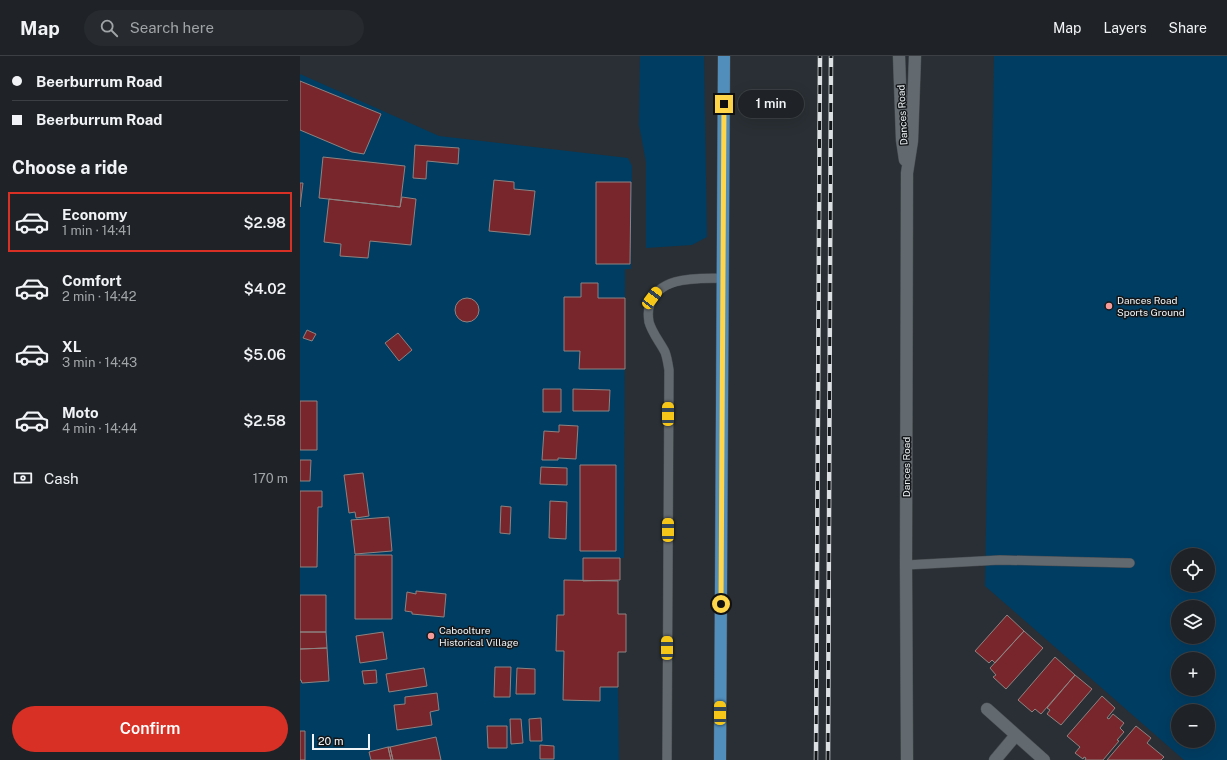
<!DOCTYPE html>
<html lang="en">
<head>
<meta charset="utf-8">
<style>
  body { margin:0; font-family:"Public Sans",sans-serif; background:#272b2f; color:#f1f3f6; height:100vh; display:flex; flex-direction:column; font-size:15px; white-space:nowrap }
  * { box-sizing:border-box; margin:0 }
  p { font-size:13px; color:#a1a4a7 }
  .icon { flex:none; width:22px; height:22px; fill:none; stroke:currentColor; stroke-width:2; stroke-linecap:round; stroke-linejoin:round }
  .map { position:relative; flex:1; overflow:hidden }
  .drawer { display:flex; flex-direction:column; background:#1f2327; width:300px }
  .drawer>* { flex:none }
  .banner { display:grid; align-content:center; height:88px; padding:0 12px; background:#1f2327 }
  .controls { position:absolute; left:871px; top:492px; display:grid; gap:8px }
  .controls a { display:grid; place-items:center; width:44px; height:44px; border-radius:50%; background:#1f2327; box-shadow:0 4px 16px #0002,0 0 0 1px #3c4044; font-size:20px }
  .scale { position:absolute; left:12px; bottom:10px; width:58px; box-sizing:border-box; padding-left:4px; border:2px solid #f0f4f7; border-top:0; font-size:11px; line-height:14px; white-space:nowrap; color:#f0f4f7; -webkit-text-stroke:3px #141719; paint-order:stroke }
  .end { position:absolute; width:18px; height:18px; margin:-9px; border:5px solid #ffd54a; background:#111; box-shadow:0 0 0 2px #111 }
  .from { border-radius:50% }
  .bubble { position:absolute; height:28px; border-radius:14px; background:#1f2327; box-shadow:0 4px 16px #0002,0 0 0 1px #3c4044; font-size:13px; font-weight:600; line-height:28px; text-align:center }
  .car { position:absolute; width:12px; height:24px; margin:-12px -6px; border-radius:5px; box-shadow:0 0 3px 1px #0007; background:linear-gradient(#f5c518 24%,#345 0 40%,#f5c518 0 76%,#345 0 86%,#f5c518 0) }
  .banner b { display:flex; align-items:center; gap:14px; height:38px; font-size:15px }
  .banner b+b { border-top:1px solid #3c4044 }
  .banner i { width:10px; height:10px; background:#f1f3f6 }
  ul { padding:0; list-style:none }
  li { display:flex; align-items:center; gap:12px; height:60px; margin:0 8px 6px; padding:0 4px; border:2px solid transparent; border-radius:0px }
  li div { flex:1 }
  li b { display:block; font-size:15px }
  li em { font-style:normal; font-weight:600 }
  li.active { border-color:#d93025 }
  li>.icon { width:36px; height:36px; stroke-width:1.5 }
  h2 { padding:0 12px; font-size:18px; line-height:48px }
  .pay { display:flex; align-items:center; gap:10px; height:44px; padding:0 12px; font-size:15px }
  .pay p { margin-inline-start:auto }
  .primary-button { display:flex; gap:8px; margin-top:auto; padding:8px 12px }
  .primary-button a { flex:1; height:46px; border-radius:24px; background:#d93025; color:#fff; font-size:16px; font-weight:600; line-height:46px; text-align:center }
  header { display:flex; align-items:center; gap:24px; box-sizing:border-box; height:56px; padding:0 20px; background:#1f2327; border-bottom:1px solid #3c4044 }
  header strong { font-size:19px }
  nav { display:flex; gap:22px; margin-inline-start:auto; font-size:14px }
  .search { width:280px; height:36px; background:#272b2f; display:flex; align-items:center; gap:10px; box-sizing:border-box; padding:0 14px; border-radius:22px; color:#a1a4a7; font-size:15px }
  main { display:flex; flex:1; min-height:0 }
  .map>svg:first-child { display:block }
</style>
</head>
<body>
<header>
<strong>Map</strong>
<div class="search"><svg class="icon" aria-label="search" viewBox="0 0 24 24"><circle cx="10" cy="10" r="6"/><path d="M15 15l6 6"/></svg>Search here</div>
<nav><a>Map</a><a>Layers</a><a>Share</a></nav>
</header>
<main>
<section class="drawer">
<div class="banner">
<b><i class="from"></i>Beerburrum Road</b>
<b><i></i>Beerburrum Road</b>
</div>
<h2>Choose a ride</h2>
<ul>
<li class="active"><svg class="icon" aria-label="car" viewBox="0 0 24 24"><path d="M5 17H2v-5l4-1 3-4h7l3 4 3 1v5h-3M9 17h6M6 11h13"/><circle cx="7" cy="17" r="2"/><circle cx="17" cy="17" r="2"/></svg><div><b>Economy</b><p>1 min · 14:41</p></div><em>$2.98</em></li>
<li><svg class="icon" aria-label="car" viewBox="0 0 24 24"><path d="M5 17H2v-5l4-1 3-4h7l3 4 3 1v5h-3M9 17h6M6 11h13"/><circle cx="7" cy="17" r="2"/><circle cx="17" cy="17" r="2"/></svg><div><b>Comfort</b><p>2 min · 14:42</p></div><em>$4.02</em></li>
<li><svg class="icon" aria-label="car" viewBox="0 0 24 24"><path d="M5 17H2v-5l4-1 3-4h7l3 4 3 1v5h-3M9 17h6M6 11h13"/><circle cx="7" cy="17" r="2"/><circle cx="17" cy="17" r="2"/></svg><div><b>XL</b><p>3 min · 14:43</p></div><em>$5.06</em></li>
<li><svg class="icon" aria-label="car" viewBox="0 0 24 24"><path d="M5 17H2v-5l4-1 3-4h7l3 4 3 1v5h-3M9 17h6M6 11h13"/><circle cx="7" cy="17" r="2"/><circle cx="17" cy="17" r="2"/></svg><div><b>Moto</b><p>4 min · 14:44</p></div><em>$2.58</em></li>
</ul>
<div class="pay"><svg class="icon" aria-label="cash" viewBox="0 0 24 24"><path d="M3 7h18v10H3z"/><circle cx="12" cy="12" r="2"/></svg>Cash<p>170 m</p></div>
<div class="primary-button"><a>Confirm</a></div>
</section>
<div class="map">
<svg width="927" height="704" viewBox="0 0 927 704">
  <rect width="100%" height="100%" fill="#292f34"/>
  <path fill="#003d62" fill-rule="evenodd" d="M 340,0 L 404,0 L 407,181 L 392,189 L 346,192 L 346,106 L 339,69 Z
    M 694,0 L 927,0 L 927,704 L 884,704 L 685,530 ZM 878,499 L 908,499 L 908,529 L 878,529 ZM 878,551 L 908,551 L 908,581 L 878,581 ZM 878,603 L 908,603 L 908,633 L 878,633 ZM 878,655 L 908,655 L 908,685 L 878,685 Z
    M 0,18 L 139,80 L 328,102 L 332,110 L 331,213 L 325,213 L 324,502 L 320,502 L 320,524 L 317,525 L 318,525 L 318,558 L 326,559 L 326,596 L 318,596 L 318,631 L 319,704 L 0,704 Z"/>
  <path fill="#78262b" stroke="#8d8382" d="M 0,25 L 81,58 L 64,98 L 52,96 L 0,74 Z
    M 115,89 L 159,92 L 158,108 L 127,105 L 126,123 L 113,122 Z
    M 23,101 L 105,110 L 100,151 L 19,142 Z
    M 194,124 L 214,126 L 214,133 L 235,135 L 230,179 L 189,175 Z
    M 296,126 L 331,126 L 330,208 L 296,208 Z
    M 0,127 L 3,127 L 0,151 Z
    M 102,141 L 116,143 L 111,189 L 70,185 L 68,202 L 40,200 L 41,188 L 24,186 L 29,143 L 100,151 Z
    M 281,227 L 298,227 L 298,242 L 325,242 L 325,313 L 279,313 L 280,295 L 264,295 L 264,241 L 281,241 Z
    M155 254a12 12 0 1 1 24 0a12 12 0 1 1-24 0Z
    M 7,274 L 16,278 L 12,285 L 3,282 Z
    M 98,277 L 112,294 L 99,305 L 85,287 Z
    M 243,333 L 261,333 L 261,356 L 243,356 Z
    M 273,333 L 310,334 L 309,355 L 273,355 Z
    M 0,345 L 17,345 L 17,394 L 0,394 Z
    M 259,369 L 278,370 L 276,403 L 258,402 L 258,404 L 242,404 L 244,375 L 259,376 Z
    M 0,404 L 11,404 L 10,425 L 0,425 Z
    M 280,409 L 316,409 L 316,495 L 280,495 Z
    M 241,411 L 267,412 L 267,429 L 240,428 Z
    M 63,417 L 69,460 L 56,462 L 55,456 L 49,457 L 44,419 Z
    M 0,435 L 22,435 L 22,451 L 18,451 L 17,511 L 0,511 Z
    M 250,445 L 267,446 L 266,483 L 249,482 Z
    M 201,450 L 211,451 L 210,478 L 200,477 Z
    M 89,461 L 92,495 L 55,498 L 51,464 Z
    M 55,499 L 92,499 L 92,563 L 55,563 Z
    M 283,502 L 320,502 L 320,524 L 283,525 Z
    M 264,524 L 318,525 L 318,558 L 326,558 L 326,596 L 318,596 L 318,631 L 300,631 L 300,645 L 263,644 L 264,595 L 256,595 L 257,559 L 264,559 Z
    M 116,535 L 146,538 L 144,561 L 112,558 L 112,556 L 105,555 L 107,536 L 116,538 Z
    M 0,539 L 26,539 L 26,576 L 0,576 Z
    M 707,559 L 724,575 L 695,607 L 692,604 L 689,607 L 675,595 Z
    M 724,575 L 743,592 L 706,633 L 693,621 L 696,619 L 690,612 Z
    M 0,576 L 26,576 L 27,592 L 0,593 Z
    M 83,576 L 87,603 L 60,607 L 56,580 Z
    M 27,592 L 29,625 L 2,627 L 1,624 L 0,624 L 0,593 Z
    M 755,601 L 775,619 L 741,658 L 735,653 L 732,656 L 718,644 Z
    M 195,611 L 211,611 L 210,641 L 194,641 Z
    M 124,612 L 127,630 L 89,636 L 86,618 Z
    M 217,612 L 235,613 L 235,638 L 216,638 Z
    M 76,614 L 77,627 L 64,628 L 62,615 Z
    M 775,619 L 792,633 L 761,669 L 747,658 L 750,654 L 747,652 Z
    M 137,637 L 139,654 L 130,656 L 132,669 L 97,674 L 94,649 L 105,648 L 105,641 Z
    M 802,640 L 815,652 L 807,662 L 809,663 L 813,658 L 824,667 L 820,672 L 824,676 L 817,684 L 819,685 L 803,704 L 785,704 L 786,702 L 784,701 L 783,703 L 775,697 L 780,691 L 767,680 Z
    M 241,662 L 242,685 L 230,685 L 229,663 Z
    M 210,663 L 221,663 L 223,687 L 211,688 Z
    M 187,670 L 207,670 L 207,692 L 188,692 Z
    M 836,670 L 851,682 L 847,687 L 864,701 L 861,704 L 807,704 Z
    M 0,675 L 5,675 L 5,704 L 0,704 Z
    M 136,681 L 141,704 L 93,704 L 90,691 Z
    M 240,689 L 254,690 L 254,703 L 240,703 Z
    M 88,691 L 91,704 L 71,704 L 69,696 Z
    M 88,691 L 90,691 L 93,704 L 91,704 Z"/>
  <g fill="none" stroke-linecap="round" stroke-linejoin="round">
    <g stroke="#474c51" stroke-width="10">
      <path id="service" d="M 606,509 L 700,504 L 830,507
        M 367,704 L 369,314 C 368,308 367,301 365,296 C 360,286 352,277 349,266 C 348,260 348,253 350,248 C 360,219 398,223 423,222"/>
    </g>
    <g stroke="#474c51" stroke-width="13">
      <path id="minor" d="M 599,0 L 602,84 L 605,104
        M 687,653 L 744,704
        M 607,704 L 606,509 L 607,117 L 612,85 L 615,0
        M 695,704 L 716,679"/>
    </g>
    <g stroke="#474c51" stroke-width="13">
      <path id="primary" d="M 420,704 L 424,0"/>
    </g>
    <use href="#service" stroke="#62696f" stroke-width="9"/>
    <use href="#minor" stroke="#62696f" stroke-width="12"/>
    <use href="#primary" stroke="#528ebb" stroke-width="12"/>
    <g stroke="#dce0e3" stroke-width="4.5">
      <path id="rail" d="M 516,704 L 520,0
        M 528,704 L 531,0"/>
    </g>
    <use href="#rail" stroke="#141719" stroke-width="3" stroke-dasharray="9" stroke-linecap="butt"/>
  </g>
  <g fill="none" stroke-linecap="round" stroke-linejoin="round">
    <path stroke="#ffd54a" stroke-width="5" d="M 421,548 L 424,48"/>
  </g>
  <g fill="#f59b9a" stroke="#141719" stroke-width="1.5">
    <circle cx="809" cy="250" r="4"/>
    <circle cx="131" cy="580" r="4"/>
  </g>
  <g text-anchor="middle" stroke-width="3" stroke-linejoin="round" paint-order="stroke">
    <g font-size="10" fill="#f0f4f7" stroke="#141719">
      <text transform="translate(602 59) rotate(-93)" y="4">Dances Road</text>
      <text transform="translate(606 411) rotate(-90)" y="4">Dances Road</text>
    </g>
    <g font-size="10" fill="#f0f4f7" stroke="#141719" text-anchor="start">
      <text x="817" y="248">Dances Road<tspan x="817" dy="12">Sports Ground</tspan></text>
      <text x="139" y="578">Caboolture<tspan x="139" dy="12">Historical Village</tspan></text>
    </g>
  </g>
</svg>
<div class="controls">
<a><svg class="icon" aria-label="locate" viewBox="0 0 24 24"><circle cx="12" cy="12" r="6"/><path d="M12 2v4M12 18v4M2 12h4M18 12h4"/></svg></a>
<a><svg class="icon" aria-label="layers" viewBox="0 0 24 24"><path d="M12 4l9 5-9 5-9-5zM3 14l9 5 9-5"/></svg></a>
<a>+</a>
<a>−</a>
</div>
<div class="scale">20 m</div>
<i class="end from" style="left:421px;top:548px"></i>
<i class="end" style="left:424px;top:48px"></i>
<div class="bubble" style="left:438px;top:34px;width:66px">1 min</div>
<i class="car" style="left:352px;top:242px;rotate:37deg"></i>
<i class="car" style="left:368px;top:358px;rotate:0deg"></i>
<i class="car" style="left:368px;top:474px;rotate:0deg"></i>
<i class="car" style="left:367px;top:592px;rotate:0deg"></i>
<i class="car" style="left:420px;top:657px;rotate:0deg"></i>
</div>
</main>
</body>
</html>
